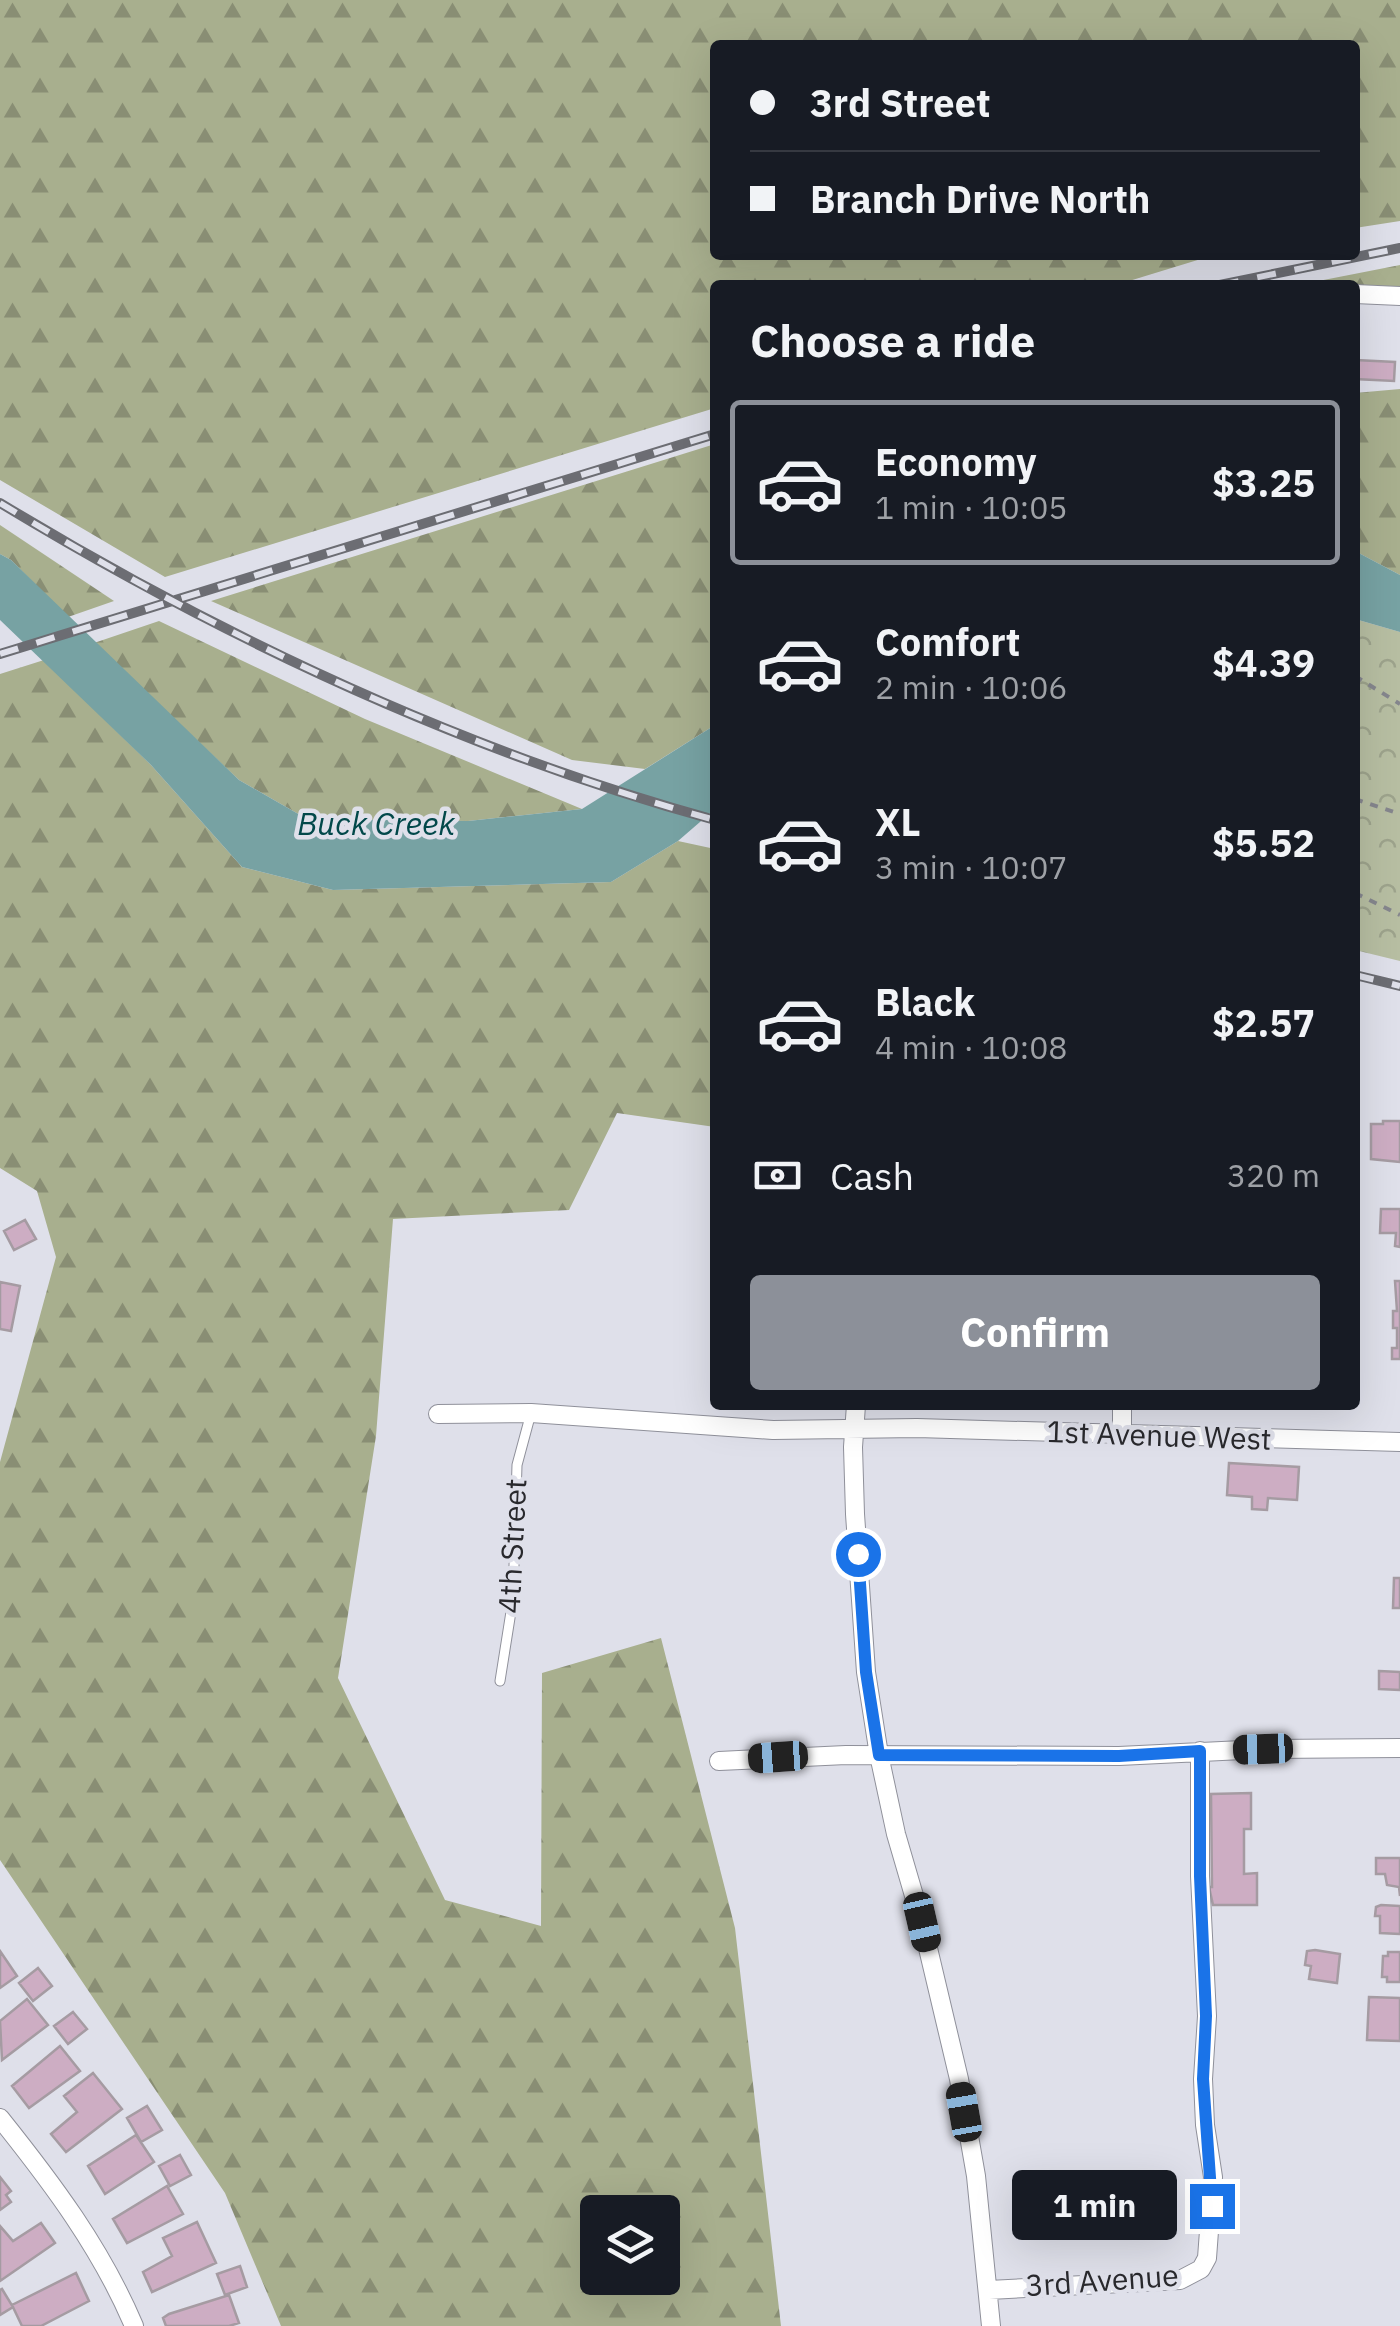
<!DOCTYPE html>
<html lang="en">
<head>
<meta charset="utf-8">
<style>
  body { margin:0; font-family:"IBM Plex Sans",sans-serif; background:#242831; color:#f1f3f6; height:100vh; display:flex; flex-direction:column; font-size:38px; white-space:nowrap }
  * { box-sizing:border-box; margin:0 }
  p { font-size:32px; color:#9ea1a6 }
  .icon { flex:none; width:55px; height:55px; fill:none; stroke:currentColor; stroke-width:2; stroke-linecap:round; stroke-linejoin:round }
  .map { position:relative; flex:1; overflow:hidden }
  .details { position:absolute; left:710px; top:280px; width:650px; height:1130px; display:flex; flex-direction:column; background:#171b24; border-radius:10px; box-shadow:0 10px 40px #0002 }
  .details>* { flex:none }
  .banner { position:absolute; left:710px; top:40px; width:650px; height:220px; border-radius:10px; box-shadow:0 10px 40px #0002; display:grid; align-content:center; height:220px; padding:0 40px; background:#171b24 }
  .fabs { position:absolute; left:580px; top:2195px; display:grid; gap:20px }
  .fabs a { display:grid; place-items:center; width:100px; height:100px; border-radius:10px; background:#171b24; box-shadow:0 10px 40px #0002; font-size:50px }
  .end { position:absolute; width:45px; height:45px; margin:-22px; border:12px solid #1a73e8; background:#fff; box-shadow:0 0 0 5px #fff }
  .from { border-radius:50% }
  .bubble { position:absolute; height:70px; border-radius:10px; background:#171b24; box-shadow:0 10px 40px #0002; font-size:32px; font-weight:700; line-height:70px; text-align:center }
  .car { position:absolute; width:30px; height:60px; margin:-30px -15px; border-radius:12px; box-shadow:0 0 8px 2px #0007; background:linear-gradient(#222 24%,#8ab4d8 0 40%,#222 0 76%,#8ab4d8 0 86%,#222 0) }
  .banner b { display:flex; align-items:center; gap:35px; height:95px; font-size:38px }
  .banner b+b { border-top:2px solid #363941 }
  .banner i { width:25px; height:25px; background:#f1f3f6 }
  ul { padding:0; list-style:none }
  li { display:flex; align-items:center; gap:30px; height:165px; margin:0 20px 15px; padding:0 20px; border:5px solid transparent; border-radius:10px }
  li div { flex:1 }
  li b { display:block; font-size:38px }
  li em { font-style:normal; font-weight:700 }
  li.current { border-color:#8c9099 }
  li>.icon { width:90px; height:90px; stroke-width:1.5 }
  h2 { padding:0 40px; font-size:45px; line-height:120px }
  .pay { display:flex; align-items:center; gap:25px; height:110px; padding:0 40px; font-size:38px }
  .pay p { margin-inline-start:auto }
  .primary-button { display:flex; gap:20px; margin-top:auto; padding:20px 40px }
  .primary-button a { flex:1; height:115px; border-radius:10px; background:#8c9099; color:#fff; font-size:40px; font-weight:700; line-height:115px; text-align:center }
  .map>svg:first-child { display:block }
</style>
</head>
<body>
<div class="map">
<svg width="1400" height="2326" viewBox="0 0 1400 2326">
  <defs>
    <pattern id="forest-firs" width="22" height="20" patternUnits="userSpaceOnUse" patternTransform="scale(2.5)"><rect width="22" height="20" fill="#a8af8e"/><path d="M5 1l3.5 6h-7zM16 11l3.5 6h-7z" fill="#898e74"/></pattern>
    <pattern id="park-crowns" width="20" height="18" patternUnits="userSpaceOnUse" patternTransform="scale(2.5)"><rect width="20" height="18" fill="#b7bea2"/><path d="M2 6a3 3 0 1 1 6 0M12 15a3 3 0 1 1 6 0" fill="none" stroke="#9da38c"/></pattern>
  </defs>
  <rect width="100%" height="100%" fill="#dfe0ea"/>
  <path fill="url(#forest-firs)" fill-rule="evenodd" d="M 0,0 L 1400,0 L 1400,221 L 1355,228 L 1355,45 L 715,45 L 715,255 L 1214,255 L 1116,285 L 715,285 L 715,408 L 165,577 L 0,480 Z
    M 1400,265 L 1400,292 L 1355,288 L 1355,285 L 1298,285 Z
    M 1400,389 L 1400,575 L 1355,551 L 1355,393 Z
    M 715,444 L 715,725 L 645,769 L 572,760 L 211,601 Z
    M 0,525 L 114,601 L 68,617 L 11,560 L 0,554 Z
    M 159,621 L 365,719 L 582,809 L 468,821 L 307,819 L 239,780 L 94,643 Z
    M 44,660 L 151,765 L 242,867 L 333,890 L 611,882 L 678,841 L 715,849 L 715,1127 L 617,1113 L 569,1210 L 393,1219 L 376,1436 L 338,1678 L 445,1900 L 541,1926 L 542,1673 L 661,1638 L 735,1928 L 781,2326 L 281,2326 L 225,2193 L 0,1860 L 0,1462 L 56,1257 L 37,1191 L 0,1168 L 0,674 ZM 598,2212 L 662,2212 L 662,2278 L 598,2278 Z"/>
  <path fill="url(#park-crowns)" d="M 1355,619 L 1400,632 L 1400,961 L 1355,950 Z"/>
  <path fill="#77a2a3" d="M 1355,551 L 1400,575 L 1400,632 L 1355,619 Z
    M 0,554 L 11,560 L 239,780 L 307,819 L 468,821 L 582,809 L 715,725 L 715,809 L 678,841 L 611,882 L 333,890 L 242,867 L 151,765 L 0,620 Z"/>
  <path fill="#cdadc3" stroke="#a59ba2" stroke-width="2.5" d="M 1355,360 L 1395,362 L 1394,381 L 1355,379 Z
    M 1383,1121 L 1400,1121 L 1400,1162 L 1371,1159 L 1371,1124 L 1383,1124 Z
    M 1381,1209 L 1400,1209 L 1400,1247 L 1395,1246 L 1396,1233 L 1380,1233 Z
    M 25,1220 L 36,1239 L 14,1250 L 4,1231 Z
    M 1395,1281 L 1400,1281 L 1400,1359 L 1392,1359 L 1392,1348 L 1397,1348 L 1397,1328 L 1393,1328 L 1393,1311 L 1397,1311 Z
    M 0,1282 L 20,1286 L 11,1331 L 0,1329 Z
    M 1229,1463 L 1299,1467 L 1297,1500 L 1268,1498 L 1267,1510 L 1252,1509 L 1252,1497 L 1227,1495 Z
    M 1394,1578 L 1400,1578 L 1400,1608 L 1393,1608 Z
    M 1379,1671 L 1400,1672 L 1400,1690 L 1379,1689 Z
    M 1251,1793 L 1251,1829 L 1244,1829 L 1244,1874 L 1257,1873 L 1257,1905 L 1213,1905 L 1209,1887 L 1212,1887 L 1211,1794 Z
    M 1376,1858 L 1400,1858 L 1400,1896 L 1399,1887 L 1387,1885 L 1385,1874 L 1376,1874 Z
    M 1381,1905 L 1400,1906 L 1400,1934 L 1380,1933 L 1380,1916 L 1375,1916 L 1376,1907 Z
    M 1315,1950 L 1340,1954 L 1337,1983 L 1309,1979 L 1311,1966 L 1305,1965 L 1307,1951 Z
    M 0,1951 L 17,1976 L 0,1988 Z
    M 1388,1952 L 1400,1952 L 1400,1982 L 1387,1982 L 1387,1977 L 1382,1977 L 1383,1956 L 1388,1956 Z
    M 38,1968 L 52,1986 L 33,2001 L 19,1983 Z
    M 1369,1997 L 1400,1998 L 1400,2041 L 1367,2040 Z
    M 27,1999 L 48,2025 L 2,2060 L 0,2021 Z
    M 73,2012 L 87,2029 L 68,2044 L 54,2026 Z
    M 60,2046 L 80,2071 L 29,2108 L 12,2086 Z
    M 93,2073 L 122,2109 L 66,2152 L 51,2134 L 77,2112 L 64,2096 Z
    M 147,2106 L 162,2130 L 141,2142 L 127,2118 Z
    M 136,2135 L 154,2162 L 105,2194 L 88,2166 Z
    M 180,2155 L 191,2175 L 170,2186 L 159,2166 Z
    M 0,2177 L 11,2191 L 6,2195 L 11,2202 L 0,2210 Z
    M 167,2186 L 183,2214 L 127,2243 L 113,2219 Z
    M 197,2222 L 216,2263 L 152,2292 L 143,2272 L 172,2256 L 163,2238 Z
    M 41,2223 L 55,2243 L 0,2281 L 0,2226 L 13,2241 Z
    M 240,2266 L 247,2287 L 225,2295 L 217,2274 Z
    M 76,2273 L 89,2301 L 41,2326 L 22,2326 L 12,2305 Z
    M 2,2289 L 13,2307 L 0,2315 L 0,2290 Z
    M 229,2295 L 239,2323 L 229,2326 L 166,2326 L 163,2318 L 169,2314 Z"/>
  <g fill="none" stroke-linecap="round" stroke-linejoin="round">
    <g stroke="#8f909a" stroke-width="11">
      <path id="service" d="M 500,1681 L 513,1599 L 517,1465 L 531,1413"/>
    </g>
    <g stroke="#8f909a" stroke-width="20">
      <path id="minor" d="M 1355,294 L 1400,296
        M 856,1405 L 853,1447 L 855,1514 L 866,1672 L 879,1755 L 896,1834 L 922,1923 L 959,2079 L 976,2176 L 991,2326
        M 438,1414 L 531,1413 L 773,1430 L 917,1428 L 1400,1442
        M 1122,1434 L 1122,1405
        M 719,1761 L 846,1755 L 1119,1756 L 1263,1749 L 1400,1748
        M 0,2118 C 52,2183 101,2248 134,2326
        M 989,2290 L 1180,2280 L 1201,2269 L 1207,2258 L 1213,2177 L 1205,2125 L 1203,2079 L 1207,2016 L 1200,1876 L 1200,1751"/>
    </g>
    <path stroke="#85868d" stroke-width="4" stroke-dasharray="8 8" stroke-linecap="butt" d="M 1355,676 L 1400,704
      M 1355,799 L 1400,814
      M 1355,893 L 1400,915"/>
    <use href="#service" stroke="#fff" stroke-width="9"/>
    <use href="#minor" stroke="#fff" stroke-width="18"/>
    <g stroke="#6c6d73" stroke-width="10">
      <path id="rail" d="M 1220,285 L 1400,248
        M 0,503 C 223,638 463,751 715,820
        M 0,654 L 715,434
        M 1355,975 L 1400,986"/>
    </g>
    <use href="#rail" stroke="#dfe0ea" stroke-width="6" stroke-dasharray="19" stroke-linecap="butt"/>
  </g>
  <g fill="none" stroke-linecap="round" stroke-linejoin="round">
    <path stroke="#1a73e8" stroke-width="12" d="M 858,1554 L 866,1672 L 879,1755 L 1119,1756 L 1200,1751 L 1200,1876 L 1206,2016 L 1203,2079 L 1212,2206"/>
  </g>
  <g text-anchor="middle" stroke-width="9" stroke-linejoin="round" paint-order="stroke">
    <g font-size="30" fill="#29292d" stroke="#dfe0ea">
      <text transform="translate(1159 1436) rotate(2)" y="10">1st Avenue West</text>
      <text transform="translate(513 1546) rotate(-87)" y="10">4th Street</text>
      <text transform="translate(1102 2281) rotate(-4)" y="10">3rd Avenue</text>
    </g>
    <g font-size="32" font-style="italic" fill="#02484a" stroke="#dfe0ea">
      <text x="376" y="835">Buck Creek</text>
    </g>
  </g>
</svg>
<div class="fabs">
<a><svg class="icon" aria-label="layers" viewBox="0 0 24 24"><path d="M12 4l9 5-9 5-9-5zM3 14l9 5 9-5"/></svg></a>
</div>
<i class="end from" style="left:858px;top:1554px"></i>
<i class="end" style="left:1212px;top:2206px"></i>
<div class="bubble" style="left:1012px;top:2170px;width:165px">1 min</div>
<i class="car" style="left:1263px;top:1749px;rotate:268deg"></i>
<i class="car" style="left:778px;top:1757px;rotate:266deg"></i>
<i class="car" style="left:922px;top:1922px;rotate:167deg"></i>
<i class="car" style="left:964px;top:2112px;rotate:350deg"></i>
<div class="banner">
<b><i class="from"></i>3rd Street</b>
<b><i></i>Branch Drive North</b>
</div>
<section class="details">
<h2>Choose a ride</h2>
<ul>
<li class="current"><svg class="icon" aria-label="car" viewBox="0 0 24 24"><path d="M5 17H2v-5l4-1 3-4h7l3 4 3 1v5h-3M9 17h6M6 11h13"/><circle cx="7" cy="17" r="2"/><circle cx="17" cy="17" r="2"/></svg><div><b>Economy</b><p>1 min · 10:05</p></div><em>$3.25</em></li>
<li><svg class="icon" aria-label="car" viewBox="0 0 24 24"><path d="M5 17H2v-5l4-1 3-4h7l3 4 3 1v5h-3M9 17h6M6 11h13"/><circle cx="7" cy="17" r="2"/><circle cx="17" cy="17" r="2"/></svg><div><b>Comfort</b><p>2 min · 10:06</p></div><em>$4.39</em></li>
<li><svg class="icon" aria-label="car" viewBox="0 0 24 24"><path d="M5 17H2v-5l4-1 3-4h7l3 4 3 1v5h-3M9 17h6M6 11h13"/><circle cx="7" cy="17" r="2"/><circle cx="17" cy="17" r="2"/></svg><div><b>XL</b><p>3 min · 10:07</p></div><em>$5.52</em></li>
<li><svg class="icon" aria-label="car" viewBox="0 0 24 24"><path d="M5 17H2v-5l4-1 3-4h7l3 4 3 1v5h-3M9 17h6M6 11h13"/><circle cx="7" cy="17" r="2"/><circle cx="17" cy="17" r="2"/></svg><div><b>Black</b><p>4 min · 10:08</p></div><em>$2.57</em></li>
</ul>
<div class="pay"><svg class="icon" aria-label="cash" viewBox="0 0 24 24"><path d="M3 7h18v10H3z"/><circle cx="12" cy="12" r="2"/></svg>Cash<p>320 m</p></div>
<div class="primary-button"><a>Confirm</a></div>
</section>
</div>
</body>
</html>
